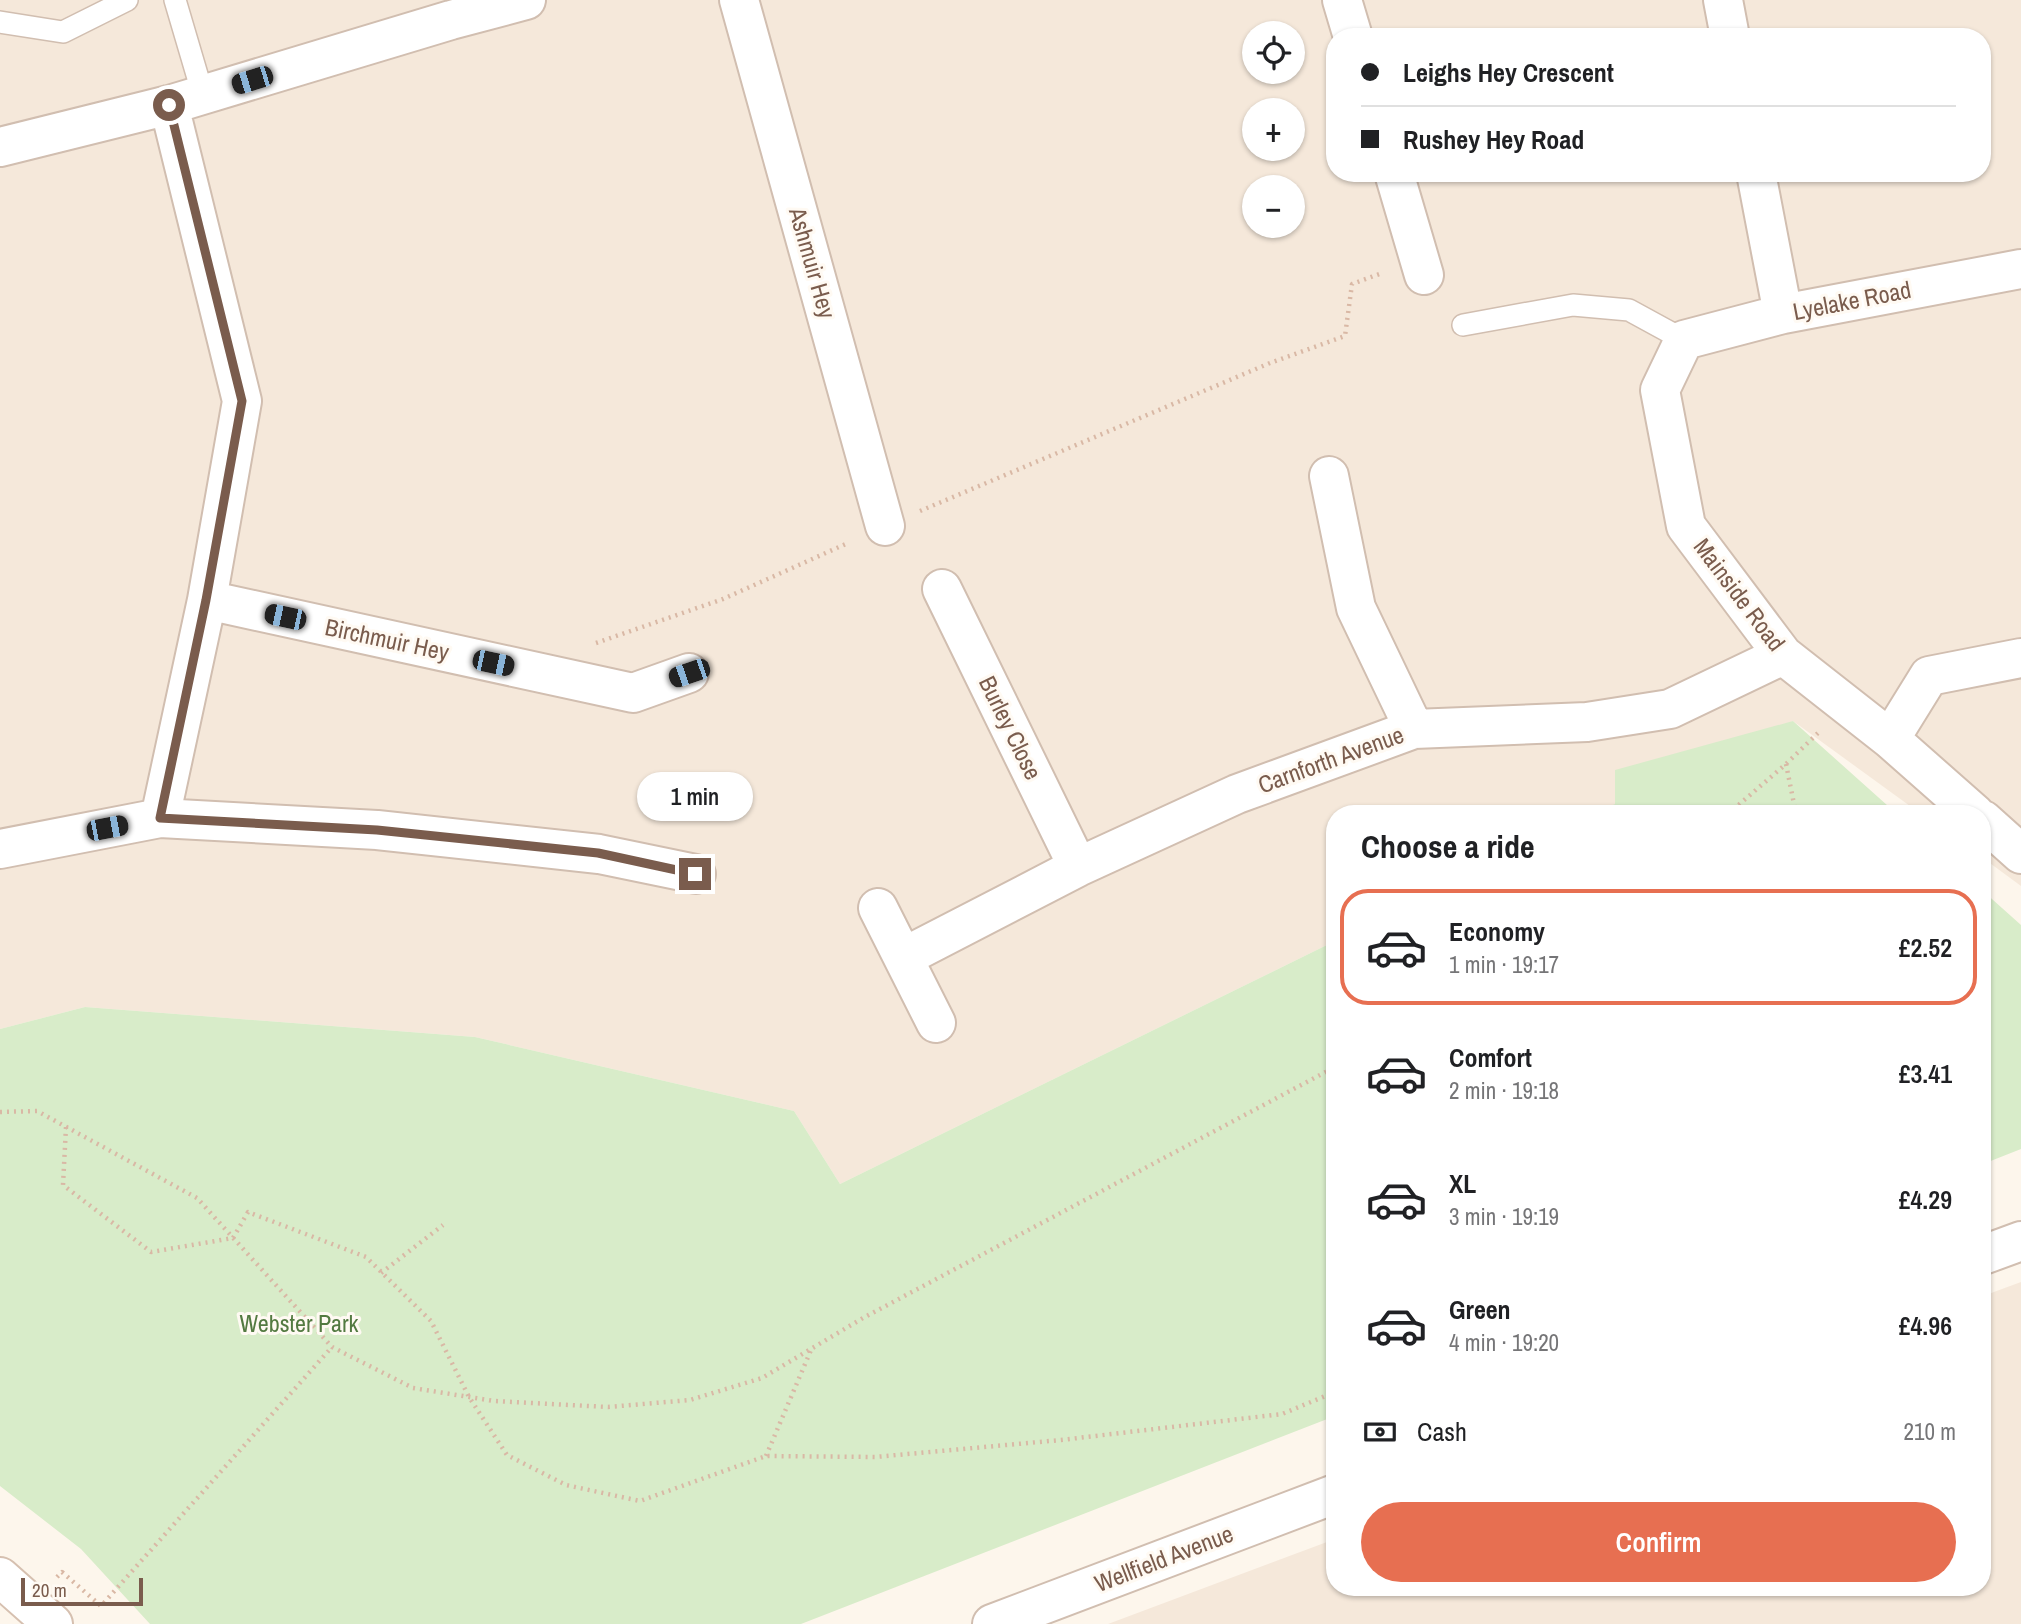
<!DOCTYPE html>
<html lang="en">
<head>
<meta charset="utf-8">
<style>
  body { margin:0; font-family:"Archivo Narrow",sans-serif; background:#f6f6f6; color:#202124; height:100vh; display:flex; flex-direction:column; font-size:26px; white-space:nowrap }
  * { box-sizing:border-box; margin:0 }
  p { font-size:23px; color:#757577 }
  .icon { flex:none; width:38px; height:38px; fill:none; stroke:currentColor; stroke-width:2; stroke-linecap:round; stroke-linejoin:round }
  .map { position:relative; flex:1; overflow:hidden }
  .side { position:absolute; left:1326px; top:805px; width:665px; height:791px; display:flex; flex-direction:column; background:#fff; border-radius:28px; box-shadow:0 2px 5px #0004 }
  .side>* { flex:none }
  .hud { position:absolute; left:1326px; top:28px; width:665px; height:154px; border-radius:28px; box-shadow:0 2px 5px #0004; display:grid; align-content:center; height:154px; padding:0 35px; background:#fff }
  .controls { position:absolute; left:1242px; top:21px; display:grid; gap:14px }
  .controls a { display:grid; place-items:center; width:63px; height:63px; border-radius:50%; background:#fff; box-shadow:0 2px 5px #0004; font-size:35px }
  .scale { position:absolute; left:21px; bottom:18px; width:122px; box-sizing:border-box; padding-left:7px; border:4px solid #7a5c4d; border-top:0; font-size:19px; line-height:24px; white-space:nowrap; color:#7a5c4d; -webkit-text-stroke:5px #fffaf3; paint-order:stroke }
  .end { position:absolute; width:32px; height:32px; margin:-16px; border:9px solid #7a5c4d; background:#fff; box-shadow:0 0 0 4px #fff }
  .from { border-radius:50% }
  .bubble { position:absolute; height:49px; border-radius:24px; background:#fff; box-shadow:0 2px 5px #0004; font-size:23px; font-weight:600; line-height:49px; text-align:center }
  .car { position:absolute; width:21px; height:42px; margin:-21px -10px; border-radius:9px; box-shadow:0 0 5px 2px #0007; background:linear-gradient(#222 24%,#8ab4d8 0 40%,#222 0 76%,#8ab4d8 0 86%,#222 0) }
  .hud b { display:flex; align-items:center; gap:24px; height:66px; font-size:26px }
  .hud b+b { border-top:2px solid #e0e0e0 }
  .hud i { width:18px; height:18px; background:#202124 }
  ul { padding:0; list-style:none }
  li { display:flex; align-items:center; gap:21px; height:116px; margin:0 14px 10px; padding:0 21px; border:4px solid transparent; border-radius:28px }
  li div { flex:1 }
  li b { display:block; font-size:26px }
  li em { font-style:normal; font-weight:600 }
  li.on { border-color:#e76f51 }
  li>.icon { width:63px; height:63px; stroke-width:1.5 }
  h2 { padding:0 35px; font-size:32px; line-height:84px }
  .pay { display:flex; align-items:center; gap:18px; height:77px; padding:0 35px; font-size:26px }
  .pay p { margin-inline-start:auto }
  .cta { display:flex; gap:14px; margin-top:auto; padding:14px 35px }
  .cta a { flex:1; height:80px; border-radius:42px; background:#e76f51; color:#fff; font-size:28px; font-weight:600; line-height:80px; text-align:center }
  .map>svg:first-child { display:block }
</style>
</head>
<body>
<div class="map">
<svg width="2021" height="1624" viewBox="0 0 2021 1624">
  <rect width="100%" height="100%" fill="#fdf6ec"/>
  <path fill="#f5e8da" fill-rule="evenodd" d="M 0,0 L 2021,0 L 2021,886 L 1983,858 L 1983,814 L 1921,814 L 1793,721 L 1594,814 L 1335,814 L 1335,941 L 840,1184 L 794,1111 L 475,1037 L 85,1007 L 0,1029 ZM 1255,33 L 1293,33 L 1293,72 L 1255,72 ZM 1335,37 L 1983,37 L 1983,173 L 1335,173 ZM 1255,110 L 1293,110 L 1293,149 L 1255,149 ZM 1255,187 L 1293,187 L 1293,226 L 1255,226 Z
    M 2021,1282 L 2021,1624 L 1108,1624 L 1335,1539 L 1335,1587 L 1983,1587 L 1983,1296 Z"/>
  <path fill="#d8ecc9" d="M 1793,721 L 1897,814 L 1594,814 L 1615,804 L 1615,770 Z
    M 1983,891 L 2021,925 L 2021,1149 L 1983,1164 Z
    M 1335,941 L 1335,1416 L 801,1624 L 150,1624 L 81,1549 L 0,1486 L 0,1029 L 85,1007 L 475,1037 L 794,1111 L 840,1184 Z"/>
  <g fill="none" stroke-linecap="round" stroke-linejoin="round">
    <g stroke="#d1beb0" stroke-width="24">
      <path id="lane" d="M 175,0 L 203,95
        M 0,22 L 63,32 L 127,0
        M 1463,325 L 1573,305 L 1629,310 L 1684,340"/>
    </g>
    <g stroke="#d1beb0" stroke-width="42">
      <path id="street" d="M 739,0 L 885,526
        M 1342,0 L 1353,37
        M 1723,0 L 1730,37
        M 0,147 L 169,105 L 451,20 L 526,0
        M 1394,173 L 1424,275
        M 1756,173 L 1783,314
        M 1329,476 L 1356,608 L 1414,729
        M 942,589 L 1078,867
        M 207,600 L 633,693 L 689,673
        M 1890,739 L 1929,676 L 2021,658
        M 1975,814 L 1890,739 L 1783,655 L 1686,526 L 1660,390 L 1684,340 L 1783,314 L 2021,269
        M 160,818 L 207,600 L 242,401 L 169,105
        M 1983,820 L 2021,854
        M 0,849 L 160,818 L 377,830 L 599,854 L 696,874
        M 878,908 L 936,1023
        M 904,957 L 1078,867 L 1237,794 L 1414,729 L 1587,722 L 1670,709 L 1783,655
        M 1983,1255 L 2021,1241
        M 992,1624 L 1335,1494"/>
    </g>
    <g stroke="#d6c0b0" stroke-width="42">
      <path id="secondary" d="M 0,1577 L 53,1624"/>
    </g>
    <path stroke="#d9b8a5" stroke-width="4.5" stroke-dasharray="2 5" stroke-linecap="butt" d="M 920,511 L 1270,363 L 1345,336 L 1352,284 L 1382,273
      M 596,643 L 723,599 L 848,543
      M 1786,764 L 1796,814
      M 1728,814 L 1786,764 L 1818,733
      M 0,1112 L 37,1111 L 197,1198 L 332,1347 L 413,1388 L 494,1401 L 608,1407 L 690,1400 L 762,1378 L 863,1318 L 1335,1067
      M 66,1127 L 63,1185 L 151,1252 L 233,1238 L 248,1212 L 366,1257 L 431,1321 L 469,1397 L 507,1455 L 566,1485 L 640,1501 L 766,1456 L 875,1457 L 1061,1440 L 1282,1414 L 1335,1392
      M 381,1273 L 443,1225
      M 766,1456 L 811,1350
      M 57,1577 L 62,1572 L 101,1606 L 332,1347"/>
    <use href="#lane" stroke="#fff" stroke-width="21"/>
    <use href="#street" stroke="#fff" stroke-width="38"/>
    <use href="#secondary" stroke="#fff" stroke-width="38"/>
  </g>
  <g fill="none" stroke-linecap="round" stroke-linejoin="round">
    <path stroke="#7a5c4d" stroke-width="9" d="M 169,105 L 242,401 L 206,600 L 160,818 L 377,830 L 598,853 L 695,874"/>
  </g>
  <g text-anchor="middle" stroke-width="6" stroke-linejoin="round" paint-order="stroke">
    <g font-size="24" fill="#7a5c4d" stroke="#fffaf3">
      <text transform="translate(812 263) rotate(74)" y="8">Ashmuir Hey</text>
      <text transform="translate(1852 301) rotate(-11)" y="8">Lyelake Road</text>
      <text transform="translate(1739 595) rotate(53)" y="8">Mainside Road</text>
      <text transform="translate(387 640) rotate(12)" y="8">Birchmuir Hey</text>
      <text transform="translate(1010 728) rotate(64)" y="8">Burley Close</text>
      <text transform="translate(1331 760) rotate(-20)" y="8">Carnforth Avenue</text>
      <text transform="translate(1164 1559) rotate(-21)" y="8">Wellfield Avenue</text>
    </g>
    <g font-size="24" fill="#537a41" stroke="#fffaf3">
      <text x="299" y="1332">Webster Park</text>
    </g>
  </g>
</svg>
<div class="controls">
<a><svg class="icon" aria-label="locate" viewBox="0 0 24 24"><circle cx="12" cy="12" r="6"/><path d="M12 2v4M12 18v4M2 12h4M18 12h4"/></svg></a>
<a>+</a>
<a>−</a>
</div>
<div class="scale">20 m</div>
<i class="end from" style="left:169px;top:105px"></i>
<i class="end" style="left:695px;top:874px"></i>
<div class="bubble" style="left:637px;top:772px;width:116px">1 min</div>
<i class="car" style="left:252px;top:80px;rotate:253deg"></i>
<i class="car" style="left:285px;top:617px;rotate:282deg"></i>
<i class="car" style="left:493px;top:663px;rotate:102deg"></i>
<i class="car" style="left:689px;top:673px;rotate:251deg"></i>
<i class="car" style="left:107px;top:828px;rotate:79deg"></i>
<div class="hud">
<b><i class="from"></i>Leighs Hey Crescent</b>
<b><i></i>Rushey Hey Road</b>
</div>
<section class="side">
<h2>Choose a ride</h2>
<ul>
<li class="on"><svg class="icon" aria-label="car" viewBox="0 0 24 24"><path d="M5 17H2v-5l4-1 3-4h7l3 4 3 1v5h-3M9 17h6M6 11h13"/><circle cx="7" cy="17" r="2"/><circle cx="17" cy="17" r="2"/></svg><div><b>Economy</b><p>1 min · 19:17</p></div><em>£2.52</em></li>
<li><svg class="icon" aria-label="car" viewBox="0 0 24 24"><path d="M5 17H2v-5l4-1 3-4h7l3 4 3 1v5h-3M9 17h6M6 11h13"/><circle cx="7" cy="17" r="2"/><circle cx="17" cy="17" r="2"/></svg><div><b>Comfort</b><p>2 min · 19:18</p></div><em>£3.41</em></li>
<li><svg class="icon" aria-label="car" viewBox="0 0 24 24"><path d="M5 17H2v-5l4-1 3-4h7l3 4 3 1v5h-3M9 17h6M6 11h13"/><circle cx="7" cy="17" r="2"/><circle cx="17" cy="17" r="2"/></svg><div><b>XL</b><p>3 min · 19:19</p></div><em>£4.29</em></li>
<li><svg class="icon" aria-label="car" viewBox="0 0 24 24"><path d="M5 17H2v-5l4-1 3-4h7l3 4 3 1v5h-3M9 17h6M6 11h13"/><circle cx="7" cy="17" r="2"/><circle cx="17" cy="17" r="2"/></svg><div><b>Green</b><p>4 min · 19:20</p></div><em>£4.96</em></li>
</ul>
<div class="pay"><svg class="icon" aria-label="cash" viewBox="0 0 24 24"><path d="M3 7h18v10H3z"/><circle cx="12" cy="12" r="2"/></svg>Cash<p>210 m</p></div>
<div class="cta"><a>Confirm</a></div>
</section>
</div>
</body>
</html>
